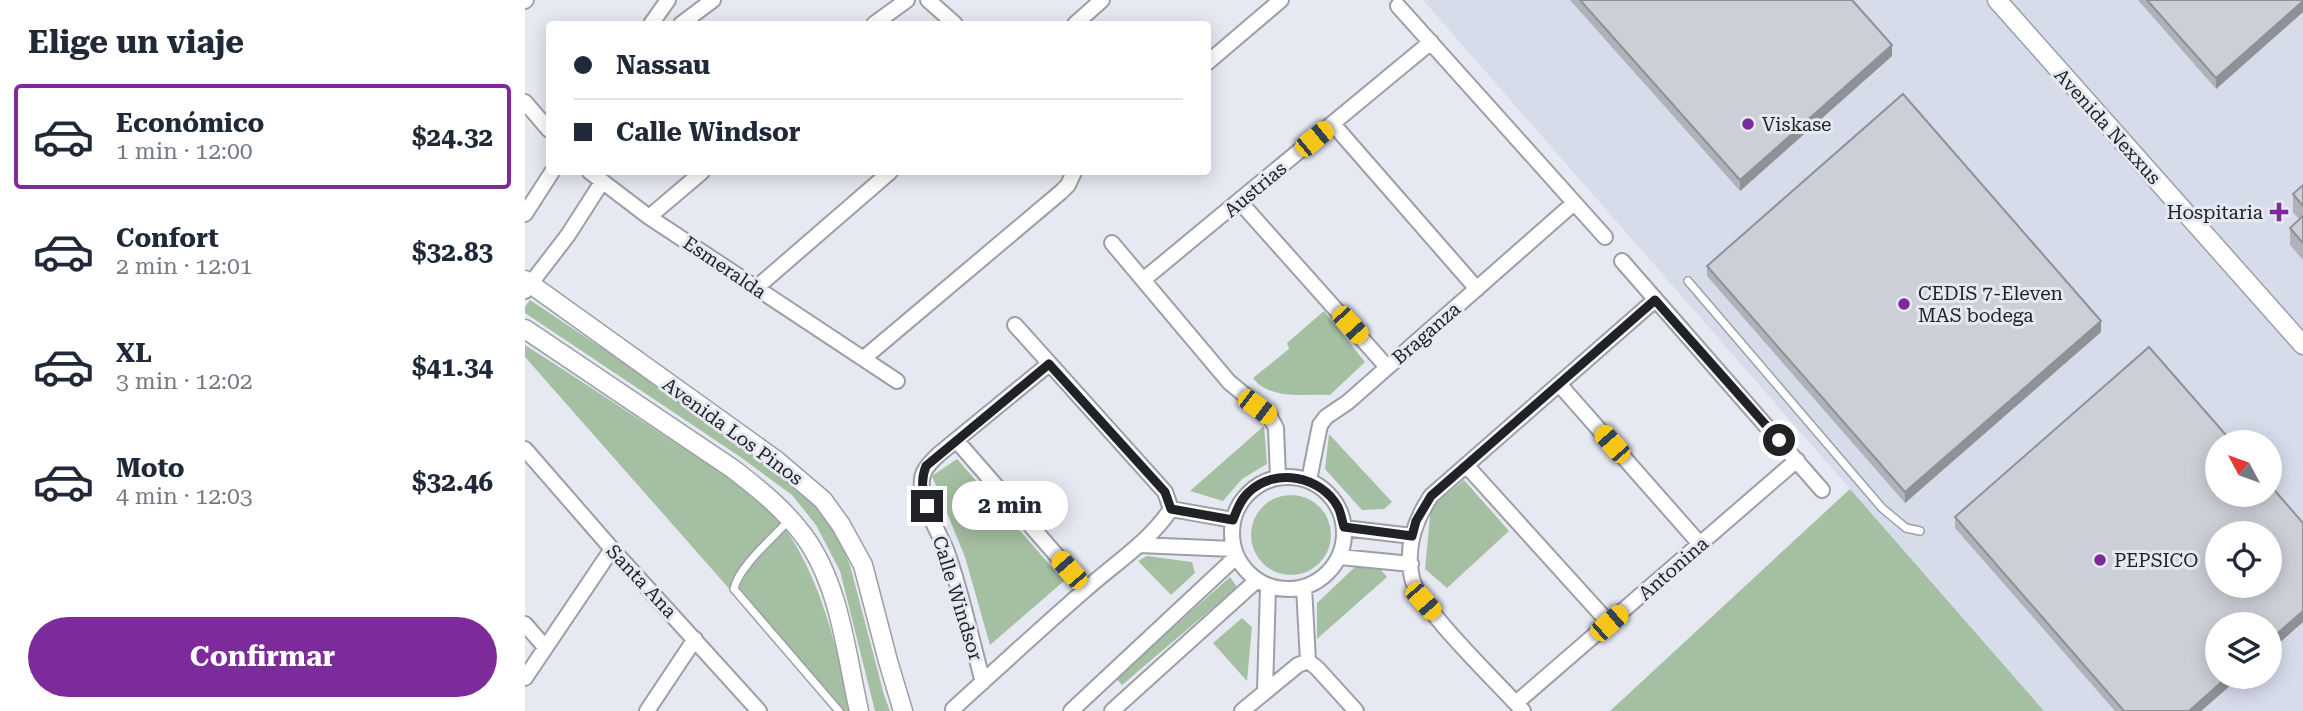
<!DOCTYPE html>
<html lang="es">
<head>
<meta charset="utf-8">
<style>
  body { margin:0; font-family:"Roboto Serif",serif; background:#f2f2f3; color:#1f2937; height:100vh; display:flex; flex-direction:column; font-size:26px; white-space:nowrap }
  * { box-sizing:border-box; margin:0 }
  p { font-size:23px; color:#747a83 }
  .icon { flex:none; width:38px; height:38px; fill:none; stroke:currentColor; stroke-width:2; stroke-linecap:round; stroke-linejoin:round }
  .map { position:relative; flex:1; overflow:hidden }
  .drawer { display:flex; flex-direction:column; background:#fff; width:525px }
  .drawer>* { flex:none }
  .hud { position:absolute; left:21px; top:21px; width:665px; height:154px; border-radius:7px; box-shadow:0 4px 18px #0003; display:grid; align-content:center; height:154px; padding:0 28px; background:#fff }
  .needle { width:46px; rotate:311deg }
  .fabs { position:absolute; left:1680px; top:430px; display:grid; gap:14px }
  .fabs a { display:grid; place-items:center; width:77px; height:77px; border-radius:50%; background:#fff; box-shadow:0 4px 18px #0003; font-size:35px }
  .end { position:absolute; width:32px; height:32px; margin:-16px; border:9px solid #212225; background:#fff; box-shadow:0 0 0 4px #fff }
  .from { border-radius:50% }
  .bubble { position:absolute; height:49px; border-radius:24px; background:#fff; box-shadow:0 4px 18px #0003; font-size:23px; font-weight:700; line-height:49px; text-align:center }
  .car { position:absolute; width:21px; height:42px; margin:-21px -10px; border-radius:9px; box-shadow:0 0 5px 2px #0007; background:linear-gradient(#f5c518 24%,#345 0 40%,#f5c518 0 76%,#345 0 86%,#f5c518 0) }
  .hud b { display:flex; align-items:center; gap:24px; height:66px; font-size:26px }
  .hud b+b { border-top:2px solid #e0e1e3 }
  .hud i { width:18px; height:18px; background:#1f2937 }
  ul { padding:0; list-style:none }
  li { display:flex; align-items:center; gap:21px; height:105px; margin:0 14px 10px; padding:0 14px; border:4px solid transparent; border-radius:7px }
  li div { flex:1 }
  li b { display:block; font-size:26px }
  li em { font-style:normal; font-weight:700 }
  li.on { border-color:#7d2b9b }
  li>.icon { width:63px; height:63px; stroke-width:1.5 }
  h2 { padding:0 28px; font-size:32px; line-height:84px }
  .button { display:flex; gap:14px; margin-top:auto; padding:14px 28px }
  .button a { flex:1; height:80px; border-radius:42px; background:#7d2b9b; color:#fff; font-size:28px; font-weight:700; line-height:80px; text-align:center }
  main { display:flex; flex:1; min-height:0 }
  .map>svg:first-child { display:block }
</style>
</head>
<body>
<main>
<section class="drawer">
<h2>Elige un viaje</h2>
<ul>
<li class="on"><svg class="icon" aria-label="car" viewBox="0 0 24 24"><path d="M5 17H2v-5l4-1 3-4h7l3 4 3 1v5h-3M9 17h6M6 11h13"/><circle cx="7" cy="17" r="2"/><circle cx="17" cy="17" r="2"/></svg><div><b>Económico</b><p>1 min · 12:00</p></div><em>$24.32</em></li>
<li><svg class="icon" aria-label="car" viewBox="0 0 24 24"><path d="M5 17H2v-5l4-1 3-4h7l3 4 3 1v5h-3M9 17h6M6 11h13"/><circle cx="7" cy="17" r="2"/><circle cx="17" cy="17" r="2"/></svg><div><b>Confort</b><p>2 min · 12:01</p></div><em>$32.83</em></li>
<li><svg class="icon" aria-label="car" viewBox="0 0 24 24"><path d="M5 17H2v-5l4-1 3-4h7l3 4 3 1v5h-3M9 17h6M6 11h13"/><circle cx="7" cy="17" r="2"/><circle cx="17" cy="17" r="2"/></svg><div><b>XL</b><p>3 min · 12:02</p></div><em>$41.34</em></li>
<li><svg class="icon" aria-label="car" viewBox="0 0 24 24"><path d="M5 17H2v-5l4-1 3-4h7l3 4 3 1v5h-3M9 17h6M6 11h13"/><circle cx="7" cy="17" r="2"/><circle cx="17" cy="17" r="2"/></svg><div><b>Moto</b><p>4 min · 12:03</p></div><em>$32.46</em></li>
</ul>
<div class="button"><a>Confirmar</a></div>
</section>
<div class="map">
<svg width="1778" height="711" viewBox="0 0 1778 711">
  <rect width="100%" height="100%" fill="#e7e9f2"/>
  <path fill="#d7dceb" fill-rule="evenodd" d="M 898,0 L 1778,0 L 1778,711 L 1519,711 ZM 1692,443 L 1745,443 L 1745,495 L 1692,495 ZM 1692,534 L 1745,534 L 1745,586 L 1692,586 ZM 1692,625 L 1745,625 L 1745,677 L 1692,677 Z"/>
  <path fill="#a5bfa2" d="M 5,300 L 225,447 L 279,490 L 306,522 L 325,565 L 359,695 L 365,711 L 350,711 L 315,571 L 291,525 L 267,495 L 214,456 L 0,313 L 0,307 Z
    M 799,311 L 840,362 L 805,395 C 780,394 744,400 728,378 L 764,349 L 762,343 Z
    M 0,345 C 52,378 103,412 155,446 C 191,470 234,492 259,527 C 295,577 314,651 324,711 L 312,711 L 0,357 Z
    M 739,426 L 742,464 L 717,479 L 698,501 L 665,491 Z
    M 804,434 L 867,502 L 859,509 L 837,510 L 800,469 Z
    M 432,459 L 539,581 L 465,645 L 440,557 L 407,476 Z
    M 939,480 L 984,531 L 922,588 L 900,569 L 906,507 Z
    M 1325,489 L 1519,711 L 1085,711 Z
    M726 535a40 40 0 1 1 80 0a40 40 0 1 1-80 0Z
    M 622,556 L 667,562 L 670,573 L 646,595 L 613,561 Z
    M 830,567 L 855,569 L 862,577 L 792,639 L 792,603 Z
    M 705,577 L 712,587 L 597,685 L 591,678 Z
    M 717,618 L 727,627 L 722,681 L 688,643 Z"/>
  <g fill="none" stroke-linecap="round" stroke-linejoin="round">
    <g stroke="#9c9fa7" stroke-width="10">
      <path id="service" d="M 1163,281 L 1357,508 L 1381,528 L 1395,531
        M 265,519 C 249,537 213,567 209,589 L 314,711"/>
    </g>
    <g stroke="#9c9fa7" stroke-width="18">
      <path id="minor" d="M 403,0 L 430,24
        M 0,1 L 1,0
        M 873,6 L 1080,237
        M 126,24 L 143,0
        M 156,24 L 188,0
        M 349,24 L 382,0
        M 550,24 L 577,0
        M 682,63 L 756,0
        M 0,102 L 24,130
        M 808,124 L 952,289
        M 65,172 L 124,217 L 372,381
        M 715,202 L 862,367
        M 0,214 L 27,172
        M 124,217 L 177,172
        M 587,243 L 704,382 L 744,415 L 751,428 L 753,477
        M 1097,261 L 1297,490
        M 618,280 L 906,42
        M 231,288 L 365,172
        M 0,291 L 43,235 L 77,182
        M 490,325 L 640,492 L 646,509
        M 339,358 L 536,192 L 543,185 L 549,172
        M 1034,384 L 1175,544
        M 431,440 L 561,589
        M 0,449 L 87,549 L 234,711
        M 941,465 L 1084,623
        M707 533a56 56 0 1 1 112 0a56 56 0 1 1-112 0Z
        M 784,480 L 795,425 L 801,417 L 823,402 L 1049,203
        M 646,509 L 708,520
        M 819,528 L 887,536
        M 614,545 L 708,549
        M 815,557 L 886,564
        M 779,587 L 783,661
        M 0,624 L 20,647
        M 783,661 L 792,668 L 831,711
        M 0,678 L 87,549
        M 458,682 C 446,639 437,594 422,552 C 414,532 399,510 397,487 C 395,472 403,465 413,455 L 524,364
        M 740,691 L 743,587
        M 991,703 L 1272,460
        M 428,709 C 472,669 515,629 560,590 C 589,564 624,542 646,509
        M 122,711 L 170,639
        M 546,711 L 711,557
        M 587,711 L 731,581
        M 717,711 L 773,665 L 783,661
        M 998,711 C 975,685 893,607 887,578 C 880,548 890,520 906,496 L 1130,300"/>
    </g>
    <g stroke="#9c9fa7" stroke-width="21">
      <path id="tertiary" d="M 1472,0 L 1778,345
        M 0,280 L 251,460 L 298,500 L 316,525 L 338,565 L 363,661 L 378,711
        M 0,329 L 208,469 C 234,489 259,509 279,536 C 315,585 321,653 334,711"/>
    </g>
    <use href="#service" stroke="#fff" stroke-width="7"/>
    <use href="#minor" stroke="#fff" stroke-width="14"/>
    <use href="#tertiary" stroke="#fff" stroke-width="18"/>
  </g>
  <path fill="#afb2b9" d="M 1045,0 L 1327,0 L 1367,56 L 1215,191 Z
    M 1613,0 L 1778,0 L 1778,12 L 1691,89 Z
    M 1778,185 L 1778,260 L 1765,245 L 1765,228 L 1774,219 L 1768,212 L 1768,194 Z
    M 1182,266 L 1576,332 L 1380,503 L 1182,276 Z
    M 1430,517 L 1778,622 L 1745,651 L 1745,625 L 1715,677 L 1676,711 L 1590,711 L 1430,528 Z"/>
  <path fill="#8f9196" d="M 1778,1 L 1778,12 L 1691,89 L 1691,78 Z
    M 1367,45 L 1367,56 L 1215,191 L 1215,180 Z
    M 1576,321 L 1576,332 L 1380,503 L 1380,492 Z
    M 1778,611 L 1778,622 L 1745,651 L 1745,640 Z
    M 1702,677 L 1715,677 L 1676,711 L 1664,711 Z"/>
  <path fill="#cccfd7" stroke="#8f9196" stroke-width="2" fill-rule="evenodd" d="M 1055,0 L 1327,0 L 1367,45 L 1215,180 Z
    M 1622,0 L 1778,0 L 1778,1 L 1691,78 Z
    M 1378,94 L 1576,321 L 1380,492 L 1182,266 Z
    M 1778,185 L 1778,206 L 1768,194 Z
    M 1778,216 L 1778,243 L 1765,228 Z
    M 1624,347 L 1708,443 L 1692,443 L 1692,495 L 1745,495 L 1745,485 L 1778,523 L 1778,611 L 1745,640 L 1745,625 L 1692,625 L 1692,677 L 1702,677 L 1664,711 L 1599,711 L 1430,517 ZM 1692,534 L 1745,534 L 1745,586 L 1692,586 Z"/>
  <g fill="none" stroke-linecap="round" stroke-linejoin="round">
    <path stroke="#212225" stroke-width="9" d="M 402,506 C 398,492 395,481 401,466 L 524,364 L 640,492 L 646,509 L 708,520 C 712,509 716,499 724,492 C 750,467 796,476 813,507 C 816,513 817,521 819,527 L 887,536 L 891,521 L 906,496 L 1130,300 L 1254,440"/>
  </g>
  <g fill="#7d2b9b" stroke="#e7e9f2" stroke-width="2.5">
    <circle cx="1223" cy="124" r="7"/>
    <path d="M1750.5 201.5h7v7h7v7h-7v7h-7v-7h-7v-7h7z"/>
    <circle cx="1379" cy="304" r="7"/>
    <circle cx="1575" cy="560" r="7"/>
  </g>
  <g text-anchor="middle" stroke-width="6" stroke-linejoin="round" paint-order="stroke">
    <g font-size="19" fill="#212225" stroke="#e7e9f2" text-anchor="start">
      <text x="1237" y="131">Viskase</text>
      <text x="1738" y="219" text-anchor="end">Hospitaria</text>
      <text x="1393" y="300">CEDIS 7-Eleven<tspan x="1393" dy="22">MAS bodega</tspan></text>
      <text x="1589" y="567">PEPSICO</text>
    </g>
    <g font-size="19" fill="#212225" stroke="#e7e9f2">
      <text transform="translate(1583 126) rotate(48)" y="7">Avenida Nexxus</text>
      <text transform="translate(730 189) rotate(-40)" y="7">Austrias</text>
      <text transform="translate(200 267) rotate(34)" y="7">Esmeralda</text>
      <text transform="translate(901 333) rotate(-41)" y="7">Braganza</text>
      <text transform="translate(208 431) rotate(36)" y="7">Avenida Los Pinos</text>
      <text transform="translate(1148 568) rotate(-41)" y="7">Antonina</text>
      <text transform="translate(117 581) rotate(47)" y="7">Santa Ana</text>
      <text transform="translate(433 598) rotate(73)" y="7">Calle Windsor</text>
    </g>
  </g>
</svg>
<div class="fabs">
<a><svg class="needle" viewBox="-14 -14 28 28"><path d="M0-13l5 13h-10z" fill="#e53935"/><path d="M0 13l5-13h-10z" fill="#747a83"/></svg></a>
<a><svg class="icon" aria-label="locate" viewBox="0 0 24 24"><circle cx="12" cy="12" r="6"/><path d="M12 2v4M12 18v4M2 12h4M18 12h4"/></svg></a>
<a><svg class="icon" aria-label="layers" viewBox="0 0 24 24"><path d="M12 4l9 5-9 5-9-5zM3 14l9 5 9-5"/></svg></a>
</div>
<i class="end from" style="left:1254px;top:440px"></i>
<i class="end" style="left:402px;top:506px"></i>
<div class="bubble" style="left:427px;top:481px;width:116px">2 min</div>
<i class="car" style="left:789px;top:139px;rotate:51deg"></i>
<i class="car" style="left:825px;top:325px;rotate:138deg"></i>
<i class="car" style="left:732px;top:407px;rotate:127deg"></i>
<i class="car" style="left:1087px;top:444px;rotate:319deg"></i>
<i class="car" style="left:544px;top:570px;rotate:319deg"></i>
<i class="car" style="left:898px;top:601px;rotate:139deg"></i>
<i class="car" style="left:1084px;top:623px;rotate:49deg"></i>
<div class="hud">
<b><i class="from"></i>Nassau</b>
<b><i></i>Calle Windsor</b>
</div>
</div>
</main>
</body>
</html>
